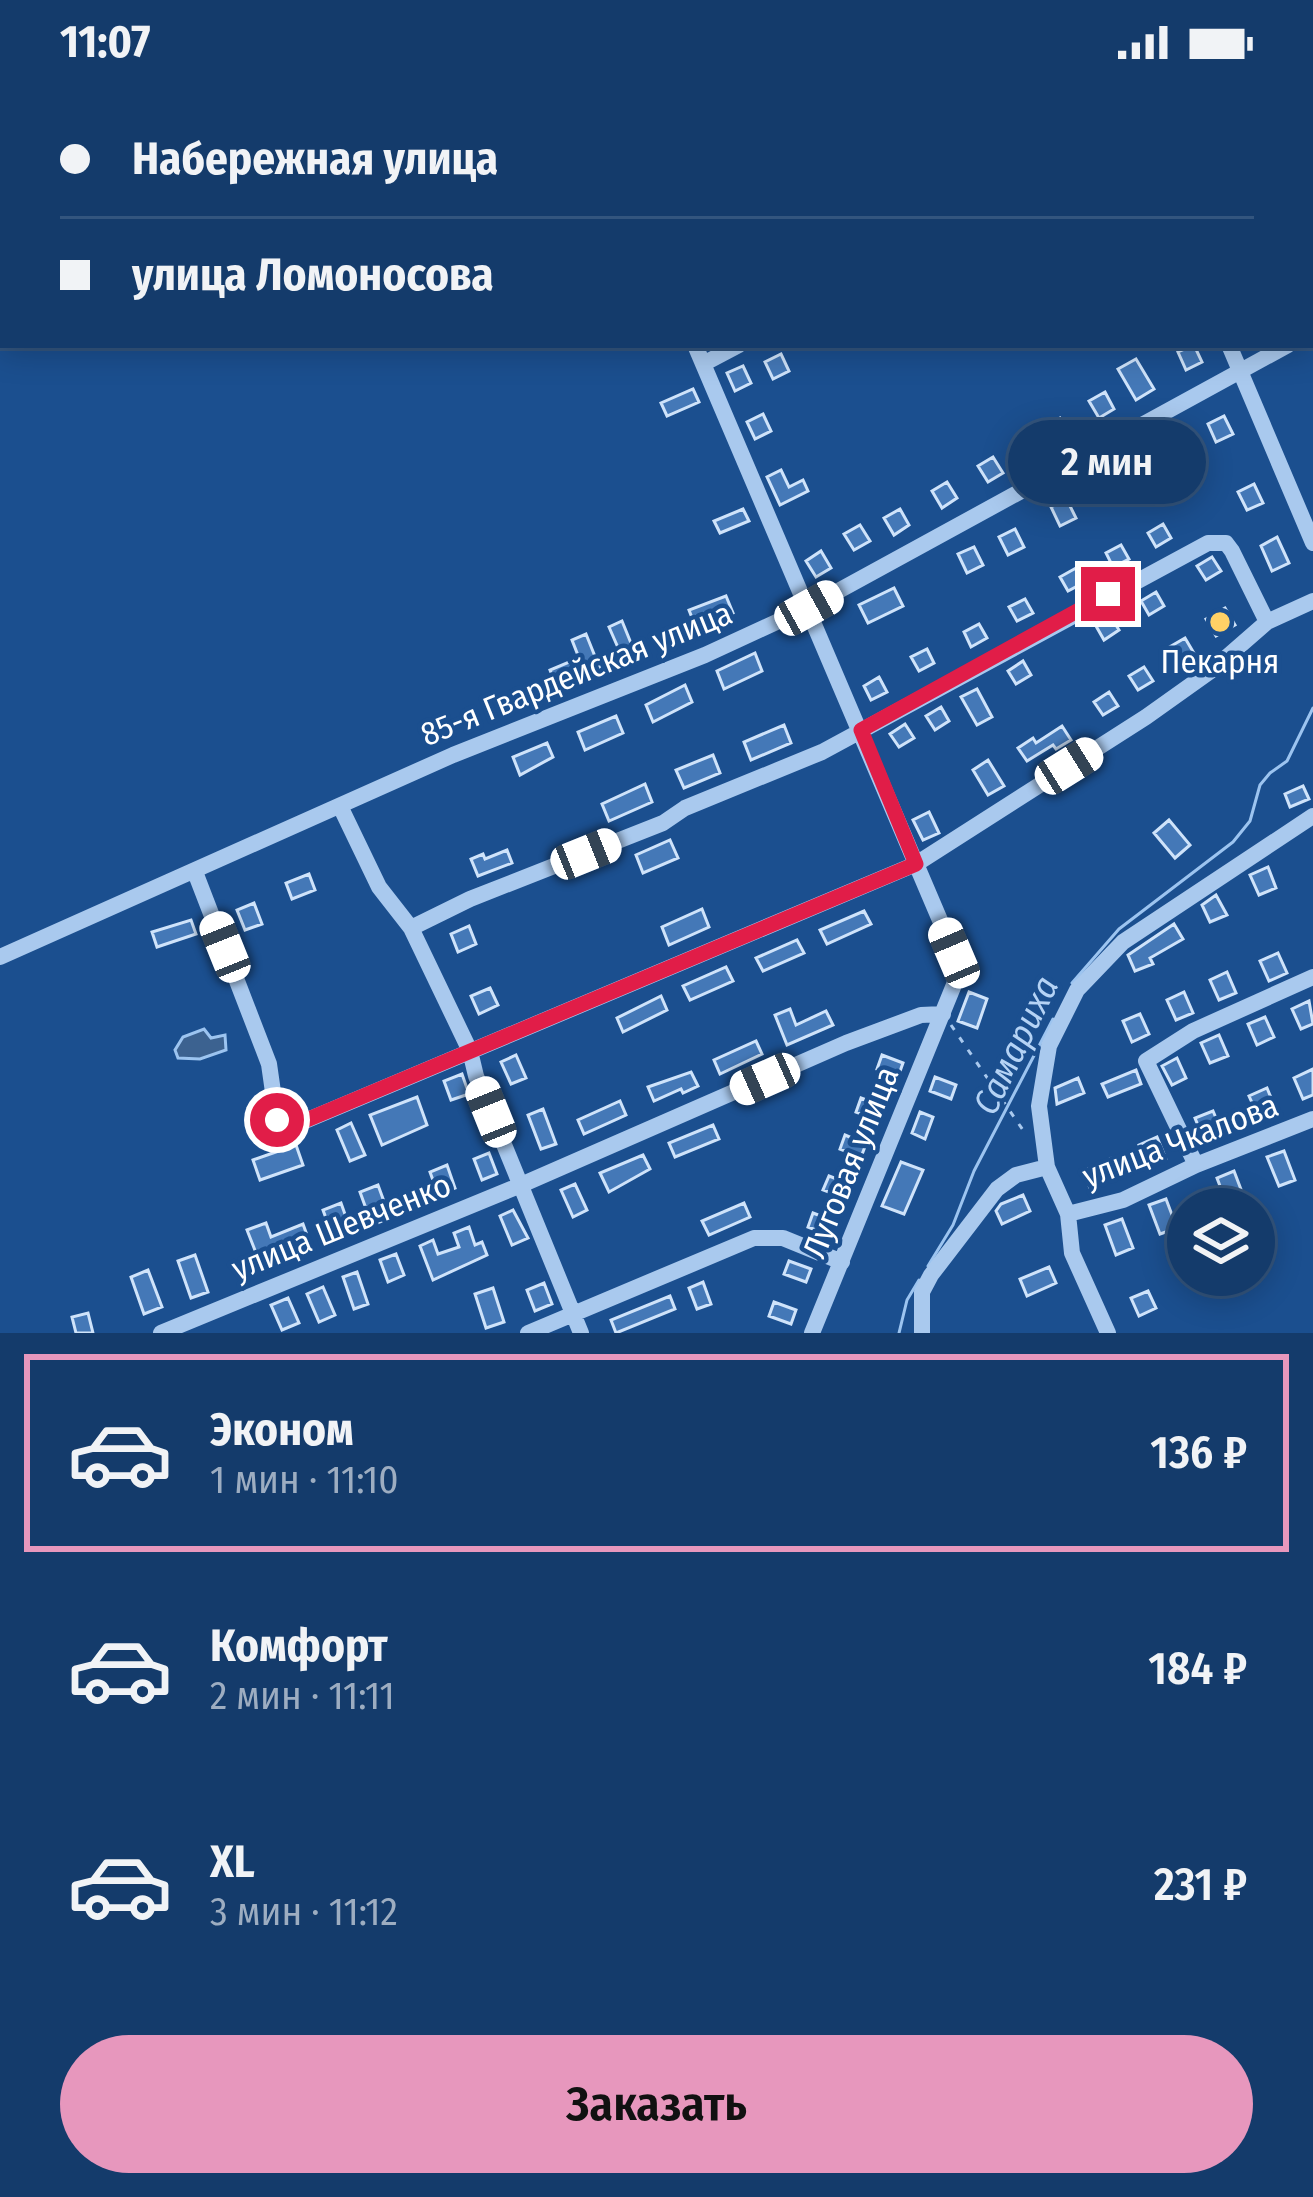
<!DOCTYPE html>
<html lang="ru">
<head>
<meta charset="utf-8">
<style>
  body { margin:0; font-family:"Fira Sans Condensed",sans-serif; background:#1d4271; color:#f1f3f6; height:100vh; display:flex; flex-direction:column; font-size:45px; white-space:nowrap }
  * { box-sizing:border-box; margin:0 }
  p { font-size:39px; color:#9dadc1 }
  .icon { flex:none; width:66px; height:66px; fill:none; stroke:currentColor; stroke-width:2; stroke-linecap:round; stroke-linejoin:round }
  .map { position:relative; height:1249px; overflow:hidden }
  .drawer { display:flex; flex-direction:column; background:#143b6b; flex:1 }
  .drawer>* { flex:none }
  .hud { position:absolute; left:0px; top:0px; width:1314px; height:264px; box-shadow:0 6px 30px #0003,0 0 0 3px #33557e; display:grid; align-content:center; height:264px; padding:0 60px; background:#143b6b }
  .tools { position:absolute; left:1167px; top:1104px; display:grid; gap:24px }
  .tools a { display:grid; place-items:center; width:108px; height:108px; border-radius:50%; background:#143b6b; box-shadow:0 6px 30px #0003,0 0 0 3px #33557e; font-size:60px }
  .end { position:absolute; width:54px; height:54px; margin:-27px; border:15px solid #e11d48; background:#fff; box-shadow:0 0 0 6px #fff }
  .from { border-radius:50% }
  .bubble { position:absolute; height:84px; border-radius:42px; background:#143b6b; box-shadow:0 6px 30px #0003,0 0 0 3px #33557e; font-size:39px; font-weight:600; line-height:84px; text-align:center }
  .car { position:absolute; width:36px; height:72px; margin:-36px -18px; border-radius:15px; box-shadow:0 0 9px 3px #0007; background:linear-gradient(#fff 24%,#345 0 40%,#fff 0 76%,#345 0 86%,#fff 0) }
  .hud b { display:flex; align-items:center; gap:42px; height:114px; font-size:45px }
  .hud b+b { border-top:3px solid #33557e }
  .hud i { width:30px; height:30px; background:#f1f3f6 }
  ul { padding:21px 0 0; list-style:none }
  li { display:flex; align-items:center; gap:36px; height:198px; margin:0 24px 18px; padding:0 36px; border:6px solid transparent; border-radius:0px }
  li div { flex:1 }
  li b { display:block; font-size:45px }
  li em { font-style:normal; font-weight:600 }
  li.on { border-color:#e797bd }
  li>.icon { width:108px; height:108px; stroke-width:1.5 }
  .primary-button { display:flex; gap:24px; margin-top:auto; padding:24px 60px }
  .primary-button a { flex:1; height:138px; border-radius:72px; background:#e797bd; color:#111; font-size:48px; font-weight:600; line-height:138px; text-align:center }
  .status { display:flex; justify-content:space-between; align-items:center; height:84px; padding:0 60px; background:#143b6b; direction:ltr }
  .status svg { height:33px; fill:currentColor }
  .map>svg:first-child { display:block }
</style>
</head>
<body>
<div class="status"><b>11:07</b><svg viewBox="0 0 49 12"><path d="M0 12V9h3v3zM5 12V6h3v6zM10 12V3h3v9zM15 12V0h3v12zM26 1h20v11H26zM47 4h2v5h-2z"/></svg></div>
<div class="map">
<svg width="1313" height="1249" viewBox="0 0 1313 1249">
  <rect width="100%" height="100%" fill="#1b4f8f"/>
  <path fill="#3c6290" stroke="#9cc4f0" stroke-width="3" d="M 204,945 L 211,954 L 225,951 L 226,966 L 200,975 L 178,974 L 175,966 L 183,953 Z"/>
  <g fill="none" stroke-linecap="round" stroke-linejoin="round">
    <path stroke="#9cc4f0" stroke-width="3" d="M 1072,899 L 1119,845 L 1233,758 L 1250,737 L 1260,701 L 1270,689 L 1287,677 L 1313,624
      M 928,1182 L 953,1141 L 974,1087 L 1053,935
      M 899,1249 L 907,1216 L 919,1196"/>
  </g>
  <path fill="#4478b7" stroke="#cfe3fa" stroke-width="3" d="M 1194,261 L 1202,278 L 1186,286 L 1178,268 Z
    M 781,270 L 789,287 L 773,295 L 765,278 Z
    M 1136,275 L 1154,305 L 1136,316 L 1118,285 Z
    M 743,282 L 751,299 L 735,307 L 727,289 Z
    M 693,305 L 699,318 L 667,332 L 661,319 Z
    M 1105,308 L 1114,325 L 1099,334 L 1089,317 Z
    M 763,330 L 771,347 L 755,355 L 747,338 Z
    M 1224,332 L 1233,350 L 1216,358 L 1208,340 Z
    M 1060,334 L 1070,350 L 1055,360 L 1045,343 Z
    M 1172,353 L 1180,366 L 1145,387 L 1137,374 Z
    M 993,373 L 1003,389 L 988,398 L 978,382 Z
    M 1122,382 L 1131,400 L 1115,408 L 1106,389 Z
    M 781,386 L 789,403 L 803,396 L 808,407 L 780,421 L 767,393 Z
    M 947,398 L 957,414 L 942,424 L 932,407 Z
    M 1254,400 L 1263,419 L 1247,426 L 1238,408 Z
    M 1067,416 L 1076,434 L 1060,442 L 1051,423 Z
    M 743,425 L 749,437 L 720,449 L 714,437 Z
    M 900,425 L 909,441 L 894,451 L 884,434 Z
    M 1163,440 L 1171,454 L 1156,463 L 1148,449 Z
    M 860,441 L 870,457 L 854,466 L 844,450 Z
    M 1015,445 L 1024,463 L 1008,471 L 999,453 Z
    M 1277,453 L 1289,479 L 1272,487 L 1261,462 Z
    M 1121,461 L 1129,475 L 1113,483 L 1106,469 Z
    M 974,463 L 983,481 L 967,489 L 958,470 Z
    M 821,467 L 831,484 L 816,493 L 806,477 Z
    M 1212,473 L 1221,487 L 1206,496 L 1197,482 Z
    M 1076,484 L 1083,499 L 1068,507 L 1060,493 Z
    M 894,504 L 903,522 L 868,539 L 859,521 Z
    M 1156,508 L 1164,522 L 1149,531 L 1141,517 Z
    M 726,512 L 733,529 L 696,544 L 689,526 Z
    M 1025,515 L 1033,529 L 1017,537 L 1009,523 Z
    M 1225,524 L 1235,541 L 1216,552 L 1206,535 Z
    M 1111,533 L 1119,546 L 1104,556 L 1096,542 Z
    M 622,537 L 635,569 L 623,575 L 609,543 Z
    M 979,540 L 987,554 L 971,563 L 964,548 Z
    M 586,550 L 600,585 L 557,603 L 550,586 L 579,574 L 572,556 Z
    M 1185,554 L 1195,571 L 1176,582 L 1166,565 Z
    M 927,565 L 934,579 L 919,587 L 911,573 Z
    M 755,569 L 762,587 L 724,605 L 717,587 Z
    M 1023,577 L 1031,591 L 1016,600 L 1008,587 Z
    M 1144,583 L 1153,597 L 1138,606 L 1129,592 Z
    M 879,593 L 887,608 L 871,616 L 864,602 Z
    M 685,601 L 692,618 L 653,638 L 646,621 Z
    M 977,605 L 992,633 L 977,641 L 961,613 Z
    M 1109,608 L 1118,622 L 1103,631 L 1094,618 Z
    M 941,623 L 949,637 L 935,646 L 926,632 Z
    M 616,632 L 623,649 L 585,666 L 578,648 Z
    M 905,640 L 914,654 L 899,663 L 890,650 Z
    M 784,641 L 791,659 L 751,676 L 744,658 Z
    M 1062,642 L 1071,656 L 1056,665 L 1053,661 L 1027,677 L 1018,664 L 1033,654 L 1036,659 Z
    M 547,659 L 553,673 L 520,691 L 513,673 Z
    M 713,671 L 720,689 L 684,704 L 676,686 Z
    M 988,676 L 1004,702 L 988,711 L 973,686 Z
    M 645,700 L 652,718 L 609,737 L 602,720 Z
    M 1303,702 L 1309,715 L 1290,723 L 1285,710 Z
    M 929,728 L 939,749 L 923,756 L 913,736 Z
    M 1169,736 L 1190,761 L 1175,774 L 1154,749 Z
    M 670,756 L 678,774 L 643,789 L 636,771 Z
    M 507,766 L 512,779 L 478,792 L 471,775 L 483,770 L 485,775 Z
    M 1268,783 L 1276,804 L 1259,811 L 1250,791 Z
    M 309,790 L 315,806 L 292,815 L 286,799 Z
    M 1216,811 L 1227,831 L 1210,838 L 1202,821 Z
    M 254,819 L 262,840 L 245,846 L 237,826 Z
    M 702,825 L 709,843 L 669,861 L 662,843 Z
    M 864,827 L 871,840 L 827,860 L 820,846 Z
    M 191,836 L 196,850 L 157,863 L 152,848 Z
    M 1174,840 L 1183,855 L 1150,874 L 1153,880 L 1135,887 L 1128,871 Z
    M 469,842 L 476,860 L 458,868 L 451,850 Z
    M 797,856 L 804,869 L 763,887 L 756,874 Z
    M 1278,869 L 1287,889 L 1269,897 L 1260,877 Z
    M 726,883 L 733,897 L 690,916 L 683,902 Z
    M 1227,888 L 1236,909 L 1219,916 L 1210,896 Z
    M 490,904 L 498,921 L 479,930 L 471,912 Z
    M 969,908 L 987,915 L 977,944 L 958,937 Z
    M 1184,908 L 1193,929 L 1176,936 L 1167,916 Z
    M 661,912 L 667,926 L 623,948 L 617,934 Z
    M 1309,917 L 1313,940 L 1301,945 L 1292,925 Z
    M 790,925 L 796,941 L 826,927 L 833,941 L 787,961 L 775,931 Z
    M 1140,930 L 1149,950 L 1132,958 L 1123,937 Z
    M 1265,933 L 1274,953 L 1257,961 L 1248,940 Z
    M 1219,951 L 1228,972 L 1210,979 L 1201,959 Z
    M 756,957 L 762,970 L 720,990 L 714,976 Z
    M 516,971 L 526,994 L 511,1000 L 501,978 Z
    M 882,971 L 903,979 L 898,993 L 877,985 Z
    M 1177,974 L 1186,994 L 1172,1001 L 1162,982 Z
    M 1313,985 L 1313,1011 L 1303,1015 L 1294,994 Z
    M 1136,986 L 1141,1000 L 1108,1013 L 1102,1000 Z
    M 691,988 L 698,1002 L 683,1009 L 681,1005 L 654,1017 L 648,1003 Z
    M 462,990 L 469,1010 L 451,1016 L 444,997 Z
    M 935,993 L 956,1001 L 951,1015 L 930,1007 Z
    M 1078,994 L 1084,1009 L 1057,1020 L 1055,1004 Z
    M 1267,1004 L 1276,1026 L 1259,1034 L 1249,1012 Z
    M 417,1013 L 427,1041 L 382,1061 L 370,1031 Z
    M 861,1014 L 883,1022 L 878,1036 L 856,1028 Z
    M 620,1017 L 626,1031 L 584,1050 L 578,1036 Z
    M 543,1025 L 556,1060 L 541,1065 L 528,1031 Z
    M 1213,1027 L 1222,1048 L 1204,1056 L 1195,1034 Z
    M 920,1028 L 933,1033 L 925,1055 L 912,1049 Z
    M 351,1039 L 365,1071 L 350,1077 L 337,1046 Z
    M 713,1041 L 719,1055 L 675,1073 L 669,1059 Z
    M 845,1051 L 866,1060 L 861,1073 L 840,1065 Z
    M 1157,1053 L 1166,1075 L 1148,1083 L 1139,1061 Z
    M 296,1061 L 303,1081 L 260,1096 L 253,1076 Z
    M 1284,1067 L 1295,1096 L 1279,1102 L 1267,1073 Z
    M 489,1069 L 497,1090 L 482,1096 L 474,1075 Z
    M 643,1071 L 650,1085 L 609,1108 L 600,1089 Z
    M 1112,1074 L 1119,1091 L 1090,1104 L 1083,1087 Z
    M 901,1078 L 923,1086 L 904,1130 L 882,1122 Z
    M 447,1081 L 455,1104 L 438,1110 L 430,1088 Z
    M 1234,1087 L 1245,1116 L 1228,1123 L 1217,1094 Z
    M 829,1092 L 850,1100 L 845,1114 L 823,1106 Z
    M 575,1100 L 587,1126 L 573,1133 L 561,1106 Z
    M 378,1101 L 390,1134 L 372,1141 L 360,1108 Z
    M 1023,1111 L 1030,1127 L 1002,1140 L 996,1127 L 1001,1120 Z
    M 1166,1115 L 1177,1144 L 1160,1150 L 1149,1121 Z
    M 341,1119 L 352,1150 L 334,1156 L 323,1126 Z
    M 744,1119 L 750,1133 L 709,1151 L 702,1137 Z
    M 513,1126 L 528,1154 L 512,1161 L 500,1132 Z
    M 813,1129 L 834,1137 L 829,1151 L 808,1143 Z
    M 1122,1135 L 1133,1164 L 1116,1171 L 1105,1141 Z
    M 266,1139 L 271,1153 L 303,1140 L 312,1165 L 262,1184 L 247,1146 Z
    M 469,1143 L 475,1161 L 482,1158 L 487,1171 L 433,1196 L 420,1162 L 433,1156 L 438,1170 L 459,1163 L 454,1149 Z
    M 396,1170 L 404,1191 L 388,1198 L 380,1176 Z
    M 195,1171 L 208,1208 L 191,1214 L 178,1177 Z
    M 789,1177 L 811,1185 L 806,1198 L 784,1190 Z
    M 1049,1183 L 1056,1199 L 1027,1212 L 1020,1195 Z
    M 148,1186 L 162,1223 L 144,1230 L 131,1193 Z
    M 357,1188 L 368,1220 L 354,1225 L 343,1193 Z
    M 703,1198 L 711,1220 L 697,1225 L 689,1204 Z
    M 544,1199 L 552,1220 L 535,1227 L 527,1206 Z
    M 323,1203 L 335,1231 L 319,1238 L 307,1210 Z
    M 493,1204 L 504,1238 L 486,1244 L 475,1210 Z
    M 1148,1207 L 1156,1224 L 1139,1232 L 1131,1214 Z
    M 670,1212 L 675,1225 L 616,1249 L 611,1236 Z
    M 288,1214 L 299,1239 L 282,1246 L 271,1221 Z
    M 774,1218 L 796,1226 L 791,1240 L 769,1232 Z
    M 88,1229 L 93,1249 L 76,1249 L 72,1233 Z"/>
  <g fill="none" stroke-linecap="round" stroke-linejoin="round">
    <path stroke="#a9c9ee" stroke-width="3" stroke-dasharray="6 9" stroke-linecap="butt" d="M 951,941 L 1027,1052"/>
    <path stroke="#a9c9ee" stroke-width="16" d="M 256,0 L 257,3
      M 595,0 L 597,3
      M 1112,0 L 1113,3
      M 675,3 L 682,0
      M 1231,3 L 1237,0
      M 1311,249 L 1313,248
      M 695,261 L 954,869 L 958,891 L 812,1249
      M 1229,261 L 1313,459
      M 703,280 L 739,261
      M 340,722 L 379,803 L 411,844 L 470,967 L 476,992 L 581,1249
      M 195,788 L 269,980 L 277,1036 L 285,1040 L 305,1037 L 916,780 L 1146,633 L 1212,586 L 1267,538 L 1313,517
      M 411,844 L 470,815 L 663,739 L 685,724 L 822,668 L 1208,459 L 1226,459 L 1232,467 L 1267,538
      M 0,873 L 453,671 L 705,571 L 809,523 L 1288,261
      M 1196,1081 L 1146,977 L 1193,947 L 1313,893
      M 1068,1130 L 1123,1116 L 1196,1081 L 1313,1035
      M 161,1249 L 521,1101 L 846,959 L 921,931 L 943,930
      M 528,1249 L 754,1154 L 783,1154 L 842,1178
      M 922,1249 L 922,1208 L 931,1191 L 997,1105 L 1016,1091 L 1047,1083
      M 1108,1249 L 1072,1169 L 1068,1130 L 1047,1083 L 1039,1022 L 1049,962 L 1077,906 L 1123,858 L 1313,732"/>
  </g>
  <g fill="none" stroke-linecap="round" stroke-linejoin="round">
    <path stroke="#e11d48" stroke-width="15" d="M 277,1036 L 285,1040 L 304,1037 L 916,780 L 861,646 L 1108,510"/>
  </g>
  <circle fill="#ffd166" stroke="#1b4f8f" stroke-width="4.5" cx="1220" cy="538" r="12"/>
  <g text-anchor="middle" stroke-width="9" stroke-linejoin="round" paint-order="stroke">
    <g font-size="33" fill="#fff" stroke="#1b4f8f">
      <text x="1220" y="589">Пекарня</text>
    </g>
    <g font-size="33" fill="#fff" stroke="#1b4f8f">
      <text transform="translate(576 589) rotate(-22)" y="12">85-я Гвардейская улица</text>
      <text transform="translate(1180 1056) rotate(-21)" y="12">улица Чкалова</text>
      <text transform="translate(850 1078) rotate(-68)" y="12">Луговая улица</text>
      <text transform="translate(341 1142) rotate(-22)" y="12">улица Шевченко</text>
    </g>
    <g font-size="36" font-style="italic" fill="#b5d3f5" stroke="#1b4f8f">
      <text transform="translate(1015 961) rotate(-64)" y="13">Самариха</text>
    </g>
  </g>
</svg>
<div class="tools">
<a><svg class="icon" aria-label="layers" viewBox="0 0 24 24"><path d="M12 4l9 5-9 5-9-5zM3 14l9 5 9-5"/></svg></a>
</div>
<i class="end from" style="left:277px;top:1036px"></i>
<i class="end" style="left:1108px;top:510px"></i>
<div class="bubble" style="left:1008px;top:336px;width:198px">2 мин</div>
<i class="car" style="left:809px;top:524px;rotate:61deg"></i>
<i class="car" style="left:1069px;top:682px;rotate:58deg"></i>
<i class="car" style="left:586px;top:770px;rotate:68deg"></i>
<i class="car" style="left:225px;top:863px;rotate:338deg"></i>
<i class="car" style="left:954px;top:869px;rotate:337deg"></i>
<i class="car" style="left:765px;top:995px;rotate:246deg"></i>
<i class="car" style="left:491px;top:1028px;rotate:338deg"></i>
<div class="hud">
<b><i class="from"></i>Набережная улица</b>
<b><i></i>улица Ломоносова</b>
</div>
</div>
<section class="drawer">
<ul>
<li class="on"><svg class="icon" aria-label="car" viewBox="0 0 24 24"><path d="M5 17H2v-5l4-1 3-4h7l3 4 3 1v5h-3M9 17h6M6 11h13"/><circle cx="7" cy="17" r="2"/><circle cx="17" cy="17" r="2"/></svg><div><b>Эконом</b><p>1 мин · 11:10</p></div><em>136 ₽</em></li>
<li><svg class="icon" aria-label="car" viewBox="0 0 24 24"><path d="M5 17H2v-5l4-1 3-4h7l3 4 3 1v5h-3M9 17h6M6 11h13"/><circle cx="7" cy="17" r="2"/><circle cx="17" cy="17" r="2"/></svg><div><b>Комфорт</b><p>2 мин · 11:11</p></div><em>184 ₽</em></li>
<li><svg class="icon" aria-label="car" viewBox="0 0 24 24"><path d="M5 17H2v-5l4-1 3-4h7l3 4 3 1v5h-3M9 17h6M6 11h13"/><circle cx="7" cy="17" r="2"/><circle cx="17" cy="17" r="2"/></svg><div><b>XL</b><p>3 мин · 11:12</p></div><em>231 ₽</em></li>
</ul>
<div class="primary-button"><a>Заказать</a></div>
</section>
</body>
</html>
